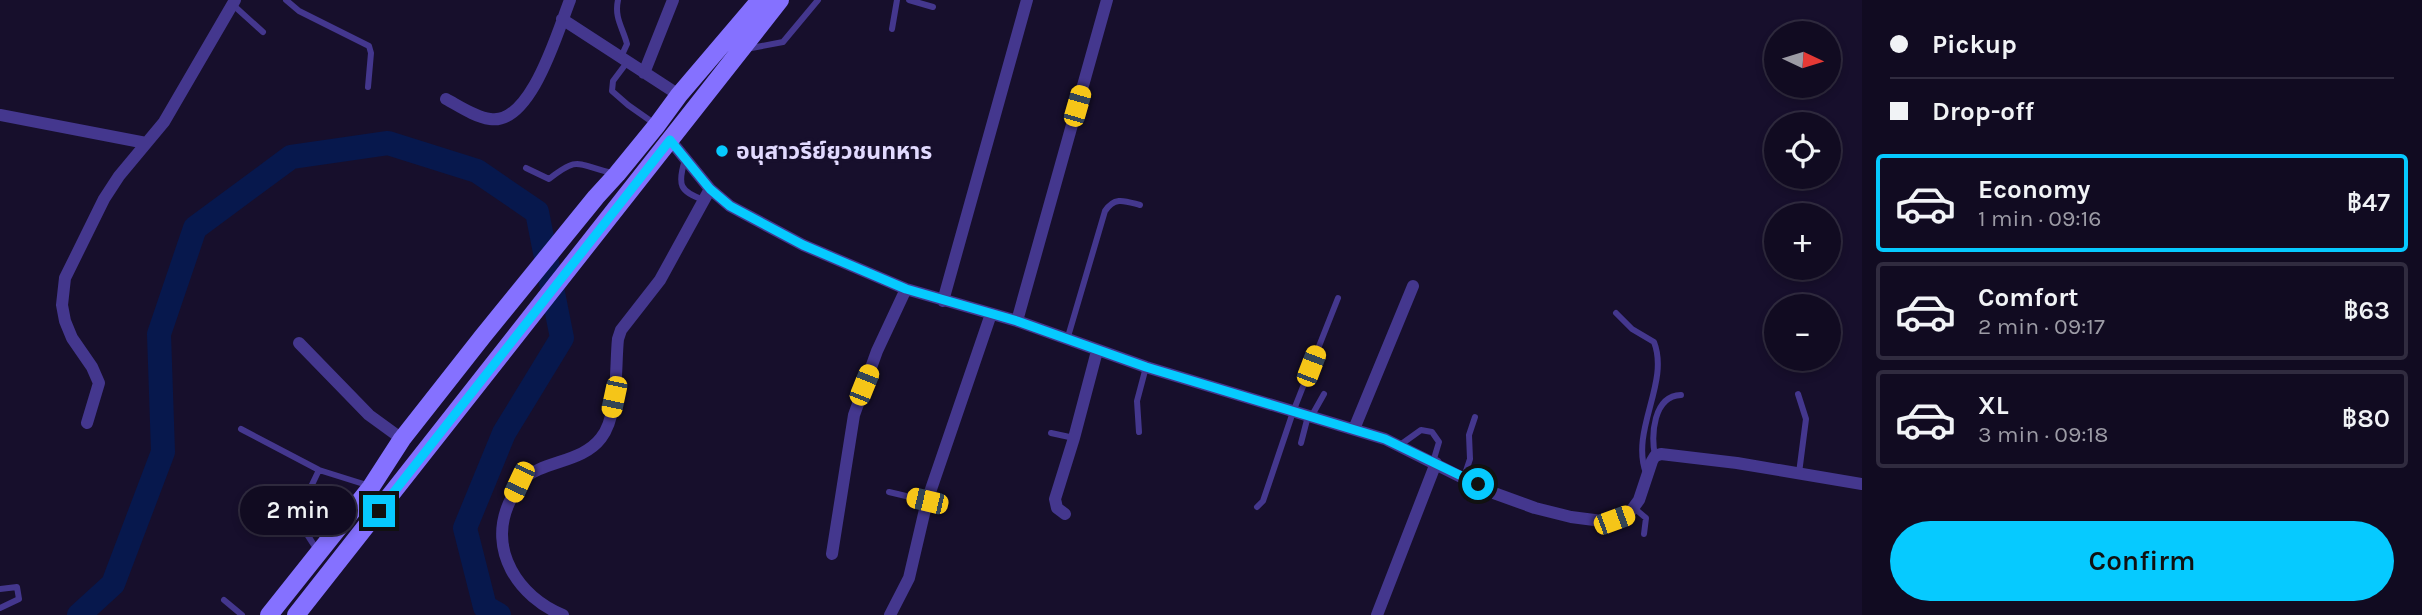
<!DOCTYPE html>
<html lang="en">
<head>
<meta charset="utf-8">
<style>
  body { margin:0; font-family:Karla,"Noto Sans Thai",sans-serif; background:#1a142a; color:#f1f3f6; height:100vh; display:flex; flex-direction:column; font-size:26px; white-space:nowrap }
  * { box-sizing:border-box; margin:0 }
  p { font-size:23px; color:#9c9ba5 }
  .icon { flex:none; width:38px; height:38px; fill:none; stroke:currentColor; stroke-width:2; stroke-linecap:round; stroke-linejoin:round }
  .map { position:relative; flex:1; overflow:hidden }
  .panel { display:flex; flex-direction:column; background:#110b21; width:560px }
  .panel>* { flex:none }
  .hud { display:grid; align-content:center; height:154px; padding:0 28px; background:#110b21 }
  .needle { width:46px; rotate:94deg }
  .controls { position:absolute; left:1764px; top:21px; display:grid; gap:14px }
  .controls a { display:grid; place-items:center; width:77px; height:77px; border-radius:50%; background:#110b21; box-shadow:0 4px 10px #0003,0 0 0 2px #302b3f; font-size:35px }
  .end { position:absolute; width:32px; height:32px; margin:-16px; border:9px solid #06caff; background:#111; box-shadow:0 0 0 4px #111 }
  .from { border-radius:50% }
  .bubble { position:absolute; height:49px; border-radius:24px; background:#110b21; box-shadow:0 4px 10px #0003,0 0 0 2px #302b3f; font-size:23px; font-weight:600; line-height:49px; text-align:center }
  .car { position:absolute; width:21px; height:42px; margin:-21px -10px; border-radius:9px; box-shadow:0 0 5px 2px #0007; background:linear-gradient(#f5c518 24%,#345 0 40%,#f5c518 0 76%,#345 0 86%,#f5c518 0) }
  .hud b { display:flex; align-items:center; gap:24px; height:66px; font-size:26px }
  .hud b+b { border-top:2px solid #302b3f }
  .hud i { width:18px; height:18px; background:#f1f3f6 }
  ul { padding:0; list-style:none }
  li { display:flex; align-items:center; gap:21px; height:98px; margin:0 14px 10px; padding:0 14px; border:4px solid #302b3f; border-radius:7px }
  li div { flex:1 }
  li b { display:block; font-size:26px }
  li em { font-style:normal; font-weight:600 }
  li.active { border-color:#06caff }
  li>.icon { width:63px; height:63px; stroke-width:1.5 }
  .action { display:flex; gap:14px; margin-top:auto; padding:14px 28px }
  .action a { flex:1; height:80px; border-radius:42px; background:#06caff; color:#111; font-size:28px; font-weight:600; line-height:80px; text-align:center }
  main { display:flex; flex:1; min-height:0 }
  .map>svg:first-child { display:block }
</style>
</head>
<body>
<main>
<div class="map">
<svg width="1862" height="615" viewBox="0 0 1862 615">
  <rect width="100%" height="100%" fill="#170f2c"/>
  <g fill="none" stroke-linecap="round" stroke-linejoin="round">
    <path stroke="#07184d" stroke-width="24" d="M 79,615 L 113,584 L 163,452 L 159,334 L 195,228 L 291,157 L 388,143 L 477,171 L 537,212 L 562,338 L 504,433 L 465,528 L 485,607 L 499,615"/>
    <path stroke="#44378e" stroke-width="6" d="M 286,0 L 299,11 L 369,46 L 371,53 L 368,87
      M 618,0 C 614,18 623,28 627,44 L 621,57
      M 909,0 L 933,7
      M 232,4 L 263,32
      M 892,29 L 897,0
      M 746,49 L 783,42 L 818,0
      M 628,61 L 613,81 L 612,91 L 628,105 L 655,124
      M 685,160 C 677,185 680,192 704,200
      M 526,168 L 549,179 C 580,155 576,165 612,173
      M 1616,313 L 1632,329 L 1654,342 C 1670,383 1630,430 1646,473
      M 1067,340 L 1105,211 C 1115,196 1125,201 1140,205
      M 1798,394 L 1806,419 L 1799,473
      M 1311,417 L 1324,394
      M 241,429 L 319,470 L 370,486
      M 1139,432 L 1137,401 L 1146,367
      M 1051,433 L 1074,438
      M 1301,443 L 1308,416
      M 1400,445 L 1421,430 L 1432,432 L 1439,442 L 1433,462
      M 1655,456 C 1651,435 1653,396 1681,395
      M 319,470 L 308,493 L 330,515 L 341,521
      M 1464,477 L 1470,459 L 1469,435 L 1475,417
      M 889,492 L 927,501
      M 308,493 C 295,520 302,527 318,551
      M 1257,507 L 1263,501 L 1293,412 L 1338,298
      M 1634,508 L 1646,518 L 1644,534
      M 224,600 L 242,615
      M 0,608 L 19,599 L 17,587 L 0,589"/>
    <path stroke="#44378e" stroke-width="12" d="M 562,19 L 679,95
      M 644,73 L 673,0
      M 446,99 C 459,106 475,117 490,119 C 531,126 558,30 570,0
      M 0,115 L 146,143
      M 670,140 L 710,189 L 730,206 L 803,245 L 906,289 L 1017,321 L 1146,367 L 1385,439 L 1491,492 L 1535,508 L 1571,517 L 1602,521 L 1628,515 L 1639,500 L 1652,461 L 1655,456 L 1661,454 L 1737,463 L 1862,484
      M 943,301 L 1027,0
      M 1017,321 L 1107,0
      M 299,343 L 369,415 L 402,439
      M 87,423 L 99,383 L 92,367 L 72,338 L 65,321 L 62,305 L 65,278 L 104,199 L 119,176 L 164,122 L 235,0
      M 1354,429 L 1413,286
      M 1065,514 L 1057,508 L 1055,499 L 1074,438 L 1097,351
      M 832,554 L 854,415 L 877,351 L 906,289
      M 563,615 C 518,597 488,550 509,503 C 513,496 516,486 522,480 C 544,460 582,463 601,438 C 619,415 615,367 618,339 L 621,330 L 660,280 L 710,189
      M 890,615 L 909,578 L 927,501 L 991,314
      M 1377,615 L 1436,463"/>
    <path stroke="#8571ff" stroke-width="18" d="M 269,615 L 371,487 L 402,439 L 483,336 L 596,197 L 617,174 L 657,125 L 679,95 L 760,0
      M 296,615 L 780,0"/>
  </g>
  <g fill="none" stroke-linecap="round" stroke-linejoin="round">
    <path stroke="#06caff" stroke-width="9" d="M 379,511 L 670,140 L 710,189 L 730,206 L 803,245 L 906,289 L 1017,321 L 1146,367 L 1385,439 L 1478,484"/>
  </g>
  <circle fill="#06caff" stroke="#170f2c" stroke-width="2.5" cx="722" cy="151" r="7"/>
  <g text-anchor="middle" stroke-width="7" stroke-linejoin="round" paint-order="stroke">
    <g font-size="23" font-weight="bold" fill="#e2daff" stroke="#170f2c" text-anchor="start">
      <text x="736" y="159">อนุสาวรีย์ยุวชนทหาร</text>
    </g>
  </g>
</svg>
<div class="controls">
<a><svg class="needle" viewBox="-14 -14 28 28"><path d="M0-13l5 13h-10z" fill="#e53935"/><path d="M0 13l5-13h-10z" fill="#9c9ba5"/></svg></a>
<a><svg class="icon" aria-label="locate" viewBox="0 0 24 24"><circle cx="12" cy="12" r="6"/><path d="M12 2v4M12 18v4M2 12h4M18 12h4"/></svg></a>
<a>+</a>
<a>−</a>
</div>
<i class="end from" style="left:1478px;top:484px"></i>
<i class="end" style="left:379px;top:511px"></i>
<div class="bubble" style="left:240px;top:486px;width:116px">2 min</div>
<i class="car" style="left:1077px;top:106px;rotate:16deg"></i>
<i class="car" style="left:1311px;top:366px;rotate:21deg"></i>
<i class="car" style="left:864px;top:385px;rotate:22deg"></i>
<i class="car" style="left:614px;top:397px;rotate:192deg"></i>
<i class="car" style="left:519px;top:482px;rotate:205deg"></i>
<i class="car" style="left:927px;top:501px;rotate:283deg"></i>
<i class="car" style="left:1614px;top:520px;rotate:70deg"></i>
</div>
<section class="panel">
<div class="hud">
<b><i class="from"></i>Pickup</b>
<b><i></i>Drop-off</b>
</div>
<ul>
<li class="active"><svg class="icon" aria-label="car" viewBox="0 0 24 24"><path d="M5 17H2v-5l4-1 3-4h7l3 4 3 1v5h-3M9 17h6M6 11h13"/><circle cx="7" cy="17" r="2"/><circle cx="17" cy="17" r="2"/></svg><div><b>Economy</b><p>1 min · 09:16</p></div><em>฿47</em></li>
<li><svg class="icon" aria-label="car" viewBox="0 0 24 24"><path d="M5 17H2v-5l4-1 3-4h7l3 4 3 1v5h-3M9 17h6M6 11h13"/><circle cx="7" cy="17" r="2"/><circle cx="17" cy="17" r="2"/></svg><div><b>Comfort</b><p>2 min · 09:17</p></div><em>฿63</em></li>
<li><svg class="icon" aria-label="car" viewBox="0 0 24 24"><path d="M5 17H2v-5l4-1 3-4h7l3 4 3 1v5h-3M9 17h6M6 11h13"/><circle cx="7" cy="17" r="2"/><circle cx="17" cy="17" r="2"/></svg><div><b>XL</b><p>3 min · 09:18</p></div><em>฿80</em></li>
</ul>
<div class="action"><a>Confirm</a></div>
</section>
</main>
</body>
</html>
